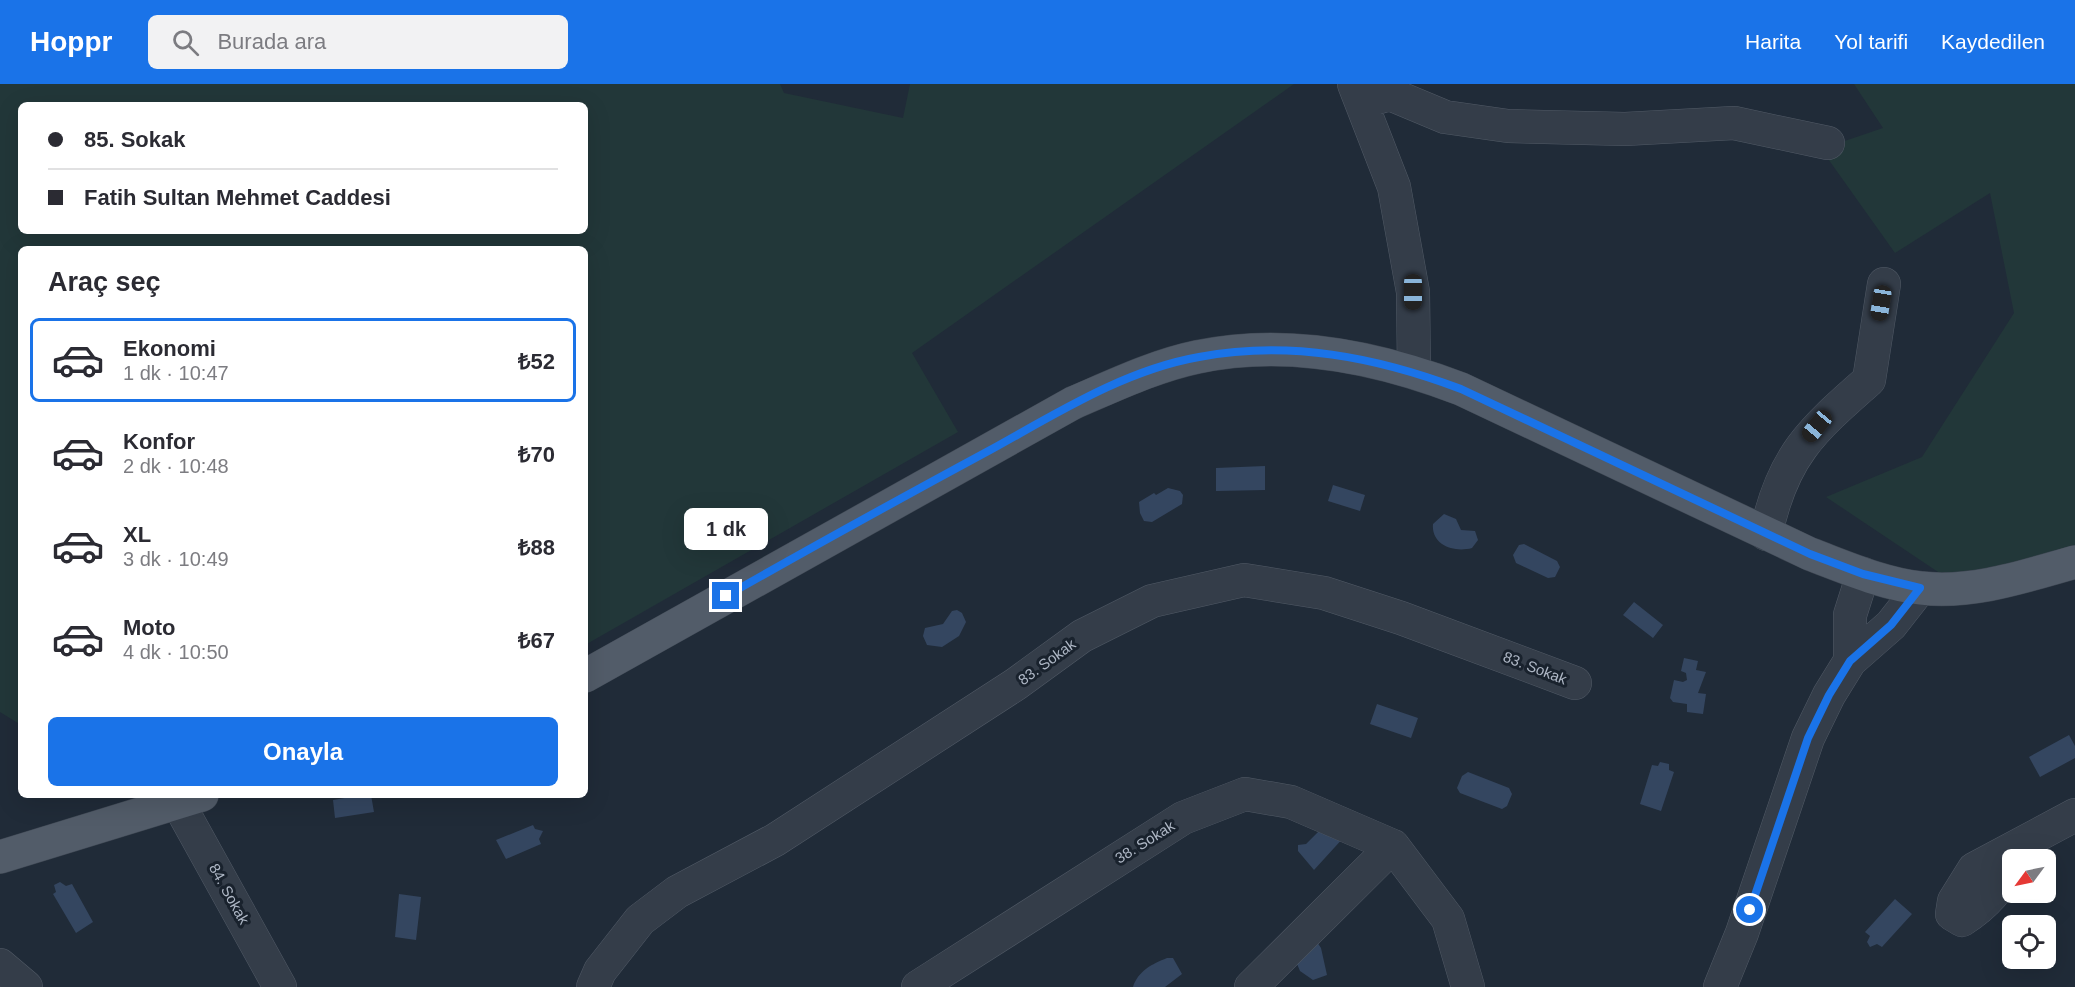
<!DOCTYPE html>
<html lang="tr">
<head>
<meta charset="utf-8">
<style>
  body { margin:0; font-family:Helvetica,sans-serif; background:#f2f2f3; color:#2b2b33; height:100vh; display:flex; flex-direction:column; font-size:22px; white-space:nowrap }
  * { box-sizing:border-box; margin:0 }
  p { font-size:20px; color:#7c7c81 }
  .icon { flex:none; width:33px; height:33px; fill:none; stroke:currentColor; stroke-width:2; stroke-linecap:round; stroke-linejoin:round }
  .map { position:relative; flex:1; overflow:hidden }
  .sheet { position:absolute; left:18px; top:162px; width:570px; height:552px; display:flex; flex-direction:column; background:#fff; border-radius:9px; box-shadow:0 6px 24px #0002 }
  .sheet>* { flex:none }
  .hud { position:absolute; left:18px; top:18px; width:570px; height:132px; border-radius:9px; box-shadow:0 6px 24px #0002; display:grid; align-content:center; height:132px; padding:0 30px; background:#fff }
  .needle { width:39px; rotate:237deg }
  .tools { position:absolute; left:2002px; top:765px; display:grid; gap:12px }
  .tools a { display:grid; place-items:center; width:54px; height:54px; border-radius:9px; background:#fff; box-shadow:0 6px 24px #0002; font-size:30px }
  .end { position:absolute; width:27px; height:27px; margin:-14px; border:8px solid #1a73e8; background:#fff; box-shadow:0 0 0 3px #fff }
  .from { border-radius:50% }
  .bubble { position:absolute; height:42px; border-radius:9px; background:#fff; box-shadow:0 6px 24px #0002; font-size:20px; font-weight:800; line-height:42px; text-align:center }
  .car { position:absolute; width:18px; height:36px; margin:-18px -9px; border-radius:8px; box-shadow:0 0 4px 2px #0007; background:linear-gradient(#222 24%,#8ab4d8 0 40%,#222 0 76%,#8ab4d8 0 86%,#222 0) }
  .hud b { display:flex; align-items:center; gap:21px; height:57px; font-size:22px }
  .hud b+b { border-top:2px solid #e1e1e2 }
  .hud i { width:15px; height:15px; background:#2b2b33 }
  ul { padding:0; list-style:none }
  li { display:flex; align-items:center; gap:18px; height:84px; margin:0 12px 9px; padding:0 18px; border:3px solid transparent; border-radius:9px }
  li div { flex:1 }
  li b { display:block; font-size:22px }
  li em { font-style:normal; font-weight:800 }
  li.selected { border-color:#1a73e8 }
  li>.icon { width:54px; height:54px; stroke-width:1.5 }
  h2 { padding:0 30px; font-size:27px; line-height:72px }
  .button { display:flex; gap:12px; margin-top:auto; padding:12px 30px }
  .button a { flex:1; height:69px; border-radius:9px; background:#1a73e8; color:#fff; font-size:24px; font-weight:800; line-height:69px; text-align:center }
  header { display:flex; align-items:center; gap:36px; box-sizing:border-box; height:84px; padding:0 30px; background:#1a73e8; color:#fff }
  header strong { font-size:28px }
  nav { display:flex; gap:33px; margin-inline-start:auto; font-size:21px }
  .search { width:420px; height:54px; background:#f2f2f3; display:flex; align-items:center; gap:15px; box-sizing:border-box; padding:0 21px; border-radius:9px; color:#7c7c81; font-size:22px }
  .map>svg:first-child { display:block }
</style>
</head>
<body>
<header>
<strong>Hoppr</strong>
<div class="search"><svg class="icon" aria-label="search" viewBox="0 0 24 24"><circle cx="10" cy="10" r="6"/><path d="M15 15l6 6"/></svg>Burada ara</div>
<nav><a>Harita</a><a>Yol tarifi</a><a>Kaydedilen</a></nav>
</header>
<div class="map">
<svg width="2075" height="903" viewBox="0 0 2075 903">
  <rect width="100%" height="100%" fill="#202b38"/>
  <path fill="#223739" fill-rule="evenodd" d="M 0,0 L 780,0 L 784,9 L 903,34 L 910,0 L 1294,0 L 912,269 L 958,348 L 585,561 L 585,165 L 21,165 L 21,641 L 0,628 ZM 21,21 L 585,21 L 585,147 L 21,147 Z
    M 1854,0 L 2075,0 L 2075,469 L 1959,502 L 1826,413 L 1922,373 L 2014,229 L 1990,109 L 1895,169 L 1821,65 L 1883,44 Z"/>
  <path fill="#344660" d="M 1265,382 L 1265,406 L 1216,407 L 1216,384 Z
    M 1333,401 L 1365,411 L 1360,427 L 1328,417 Z
    M 1168,404 L 1180,407 L 1183,411 L 1182,420 L 1152,438 L 1144,437 L 1140,429 L 1139,418 L 1154,409 L 1156,411 Z
    M 1444,430 L 1456,435 L 1461,446 L 1475,447 L 1478,456 L 1472,464 C 1454,469 1431,461 1433,440 Z
    M 1524,460 L 1557,477 L 1560,483 L 1555,493 L 1548,494 L 1516,479 L 1513,471 L 1519,461 Z
    M 1634,518 L 1663,541 L 1653,554 L 1623,531 Z
    M 957,526 L 962,529 L 966,538 L 959,552 L 942,563 L 927,561 L 923,552 L 925,544 L 943,540 L 952,527 Z
    M 1684,574 L 1698,577 L 1696,586 L 1706,588 L 1698,609 L 1706,610 L 1703,630 L 1687,628 L 1687,620 L 1673,618 L 1670,614 L 1674,596 L 1683,598 L 1687,596 L 1686,589 L 1681,587 Z
    M 1377,620 L 1418,634 L 1411,654 L 1370,640 Z
    M 2069,651 L 2075,662 L 2075,674 L 2040,693 L 2029,673 Z
    M 1660,678 L 1669,680 L 1669,686 L 1674,688 L 1661,727 L 1640,720 L 1652,681 L 1658,682 Z
    M 1468,688 L 1509,704 L 1512,710 L 1507,722 L 1502,725 L 1460,709 L 1457,704 L 1462,692 Z
    M 362,711 L 371,711 L 374,728 L 335,734 L 333,716 Z
    M 533,741 L 535,745 L 543,747 L 539,755 L 541,760 L 506,775 L 496,756 Z
    M 1320,746 L 1345,752 L 1314,786 L 1298,767 L 1298,761 L 1306,760 Z
    M 60,798 L 66,802 L 72,800 L 93,838 L 76,849 L 53,810 L 56,808 L 54,801 Z
    M 399,810 L 421,813 L 416,856 L 395,853 Z
    M 1895,815 L 1912,830 L 1882,863 L 1877,860 L 1870,863 L 1867,858 L 1870,852 L 1865,848 Z
    M 1315,855 L 1321,864 L 1327,891 L 1313,896 L 1300,887 L 1295,875 Z
    M 1167,874 L 1173,874 L 1182,890 L 1165,903 L 1133,903 C 1138,887 1152,880 1167,874 Z"/>
  <g fill="none" stroke-linecap="round" stroke-linejoin="round">
    <g stroke="#515a66" stroke-width="34">
      <path id="minor" d="M 1354,0 L 1394,103 L 1413,208 L 1414,287
        M 1363,18 L 1390,10 L 1445,33 L 1508,42 L 1625,45 L 1734,39 L 1828,59
        M 1766,450 C 1782,372 1812,346 1869,296 L 1884,200
        M 1850,577 L 1850,531 L 1863,490
        M 177,717 L 280,903
        M 2013,778 C 2000,804 1987,820 1962,836 L 1952,830 L 1954,817 L 1974,785 L 2075,731
        M 0,881 L 26,903
        M 593,903 L 600,887 L 640,836 L 677,808 L 775,756 L 1016,600 L 1082,552 L 1152,517 L 1244,496 L 1324,509 L 1401,534 L 1575,599
        M 918,903 L 1183,734 L 1245,710 L 1291,718 L 1393,762 L 1448,835 L 1468,903
        M 1251,903 L 1393,762
        M 1720,903 L 1742,849 L 1808,654 L 1829,611 L 1850,577 L 1891,541 L 1920,504"/>
    </g>
    <g stroke="#3d4652" stroke-width="34">
      <path id="major" d="M 585,592 L 1073,319 C 1113,302 1154,282 1197,273 C 1286,254 1378,273 1461,305 L 1810,470 C 1845,483 1883,500 1921,504 C 1973,510 2025,492 2075,478
        M 0,773 L 202,711"/>
    </g>
    <use href="#minor" stroke="#343d49" stroke-width="33"/>
    <use href="#major" stroke="#525c69" stroke-width="33"/>
  </g>
  <g fill="none" stroke-linecap="round" stroke-linejoin="round">
    <path stroke="#1a73e8" stroke-width="8" d="M 726,512 C 814,462 903,413 992,365 C 1057,329 1125,286 1199,273 C 1289,256 1376,273 1461,305 L 1810,470 L 1863,490 L 1920,504 L 1891,541 L 1850,577 L 1829,611 L 1808,654 L 1750,826"/>
  </g>
  <g text-anchor="middle" stroke-width="6" stroke-linejoin="round" paint-order="stroke">
    <g font-size="15" fill="#aeb7c5" stroke="#19222d">
      <text transform="translate(1047 578) rotate(-36)" y="5">83. Sokak</text>
      <text transform="translate(1535 584) rotate(21)" y="5">83. Sokak</text>
      <text transform="translate(1145 758) rotate(-32)" y="5">38. Sokak</text>
      <text transform="translate(229 810) rotate(61)" y="5">84. Sokak</text>
    </g>
  </g>
</svg>
<div class="tools">
<a><svg class="needle" viewBox="-14 -14 28 28"><path d="M0-13l5 13h-10z" fill="#e53935"/><path d="M0 13l5-13h-10z" fill="#7c7c81"/></svg></a>
<a><svg class="icon" aria-label="locate" viewBox="0 0 24 24"><circle cx="12" cy="12" r="6"/><path d="M12 2v4M12 18v4M2 12h4M18 12h4"/></svg></a>
</div>
<i class="end from" style="left:1750px;top:826px"></i>
<i class="end" style="left:726px;top:512px"></i>
<div class="bubble" style="left:684px;top:424px;width:84px">1 dk</div>
<i class="car" style="left:1413px;top:208px;rotate:180deg"></i>
<i class="car" style="left:1881px;top:219px;rotate:189deg"></i>
<i class="car" style="left:1817px;top:342px;rotate:220deg"></i>
<div class="hud">
<b><i class="from"></i>85. Sokak</b>
<b><i></i>Fatih Sultan Mehmet Caddesi</b>
</div>
<section class="sheet">
<h2>Araç seç</h2>
<ul>
<li class="selected"><svg class="icon" aria-label="car" viewBox="0 0 24 24"><path d="M5 17H2v-5l4-1 3-4h7l3 4 3 1v5h-3M9 17h6M6 11h13"/><circle cx="7" cy="17" r="2"/><circle cx="17" cy="17" r="2"/></svg><div><b>Ekonomi</b><p>1 dk · 10:47</p></div><em>₺52</em></li>
<li><svg class="icon" aria-label="car" viewBox="0 0 24 24"><path d="M5 17H2v-5l4-1 3-4h7l3 4 3 1v5h-3M9 17h6M6 11h13"/><circle cx="7" cy="17" r="2"/><circle cx="17" cy="17" r="2"/></svg><div><b>Konfor</b><p>2 dk · 10:48</p></div><em>₺70</em></li>
<li><svg class="icon" aria-label="car" viewBox="0 0 24 24"><path d="M5 17H2v-5l4-1 3-4h7l3 4 3 1v5h-3M9 17h6M6 11h13"/><circle cx="7" cy="17" r="2"/><circle cx="17" cy="17" r="2"/></svg><div><b>XL</b><p>3 dk · 10:49</p></div><em>₺88</em></li>
<li><svg class="icon" aria-label="car" viewBox="0 0 24 24"><path d="M5 17H2v-5l4-1 3-4h7l3 4 3 1v5h-3M9 17h6M6 11h13"/><circle cx="7" cy="17" r="2"/><circle cx="17" cy="17" r="2"/></svg><div><b>Moto</b><p>4 dk · 10:50</p></div><em>₺67</em></li>
</ul>
<div class="button"><a>Onayla</a></div>
</section>
</div>
</body>
</html>
